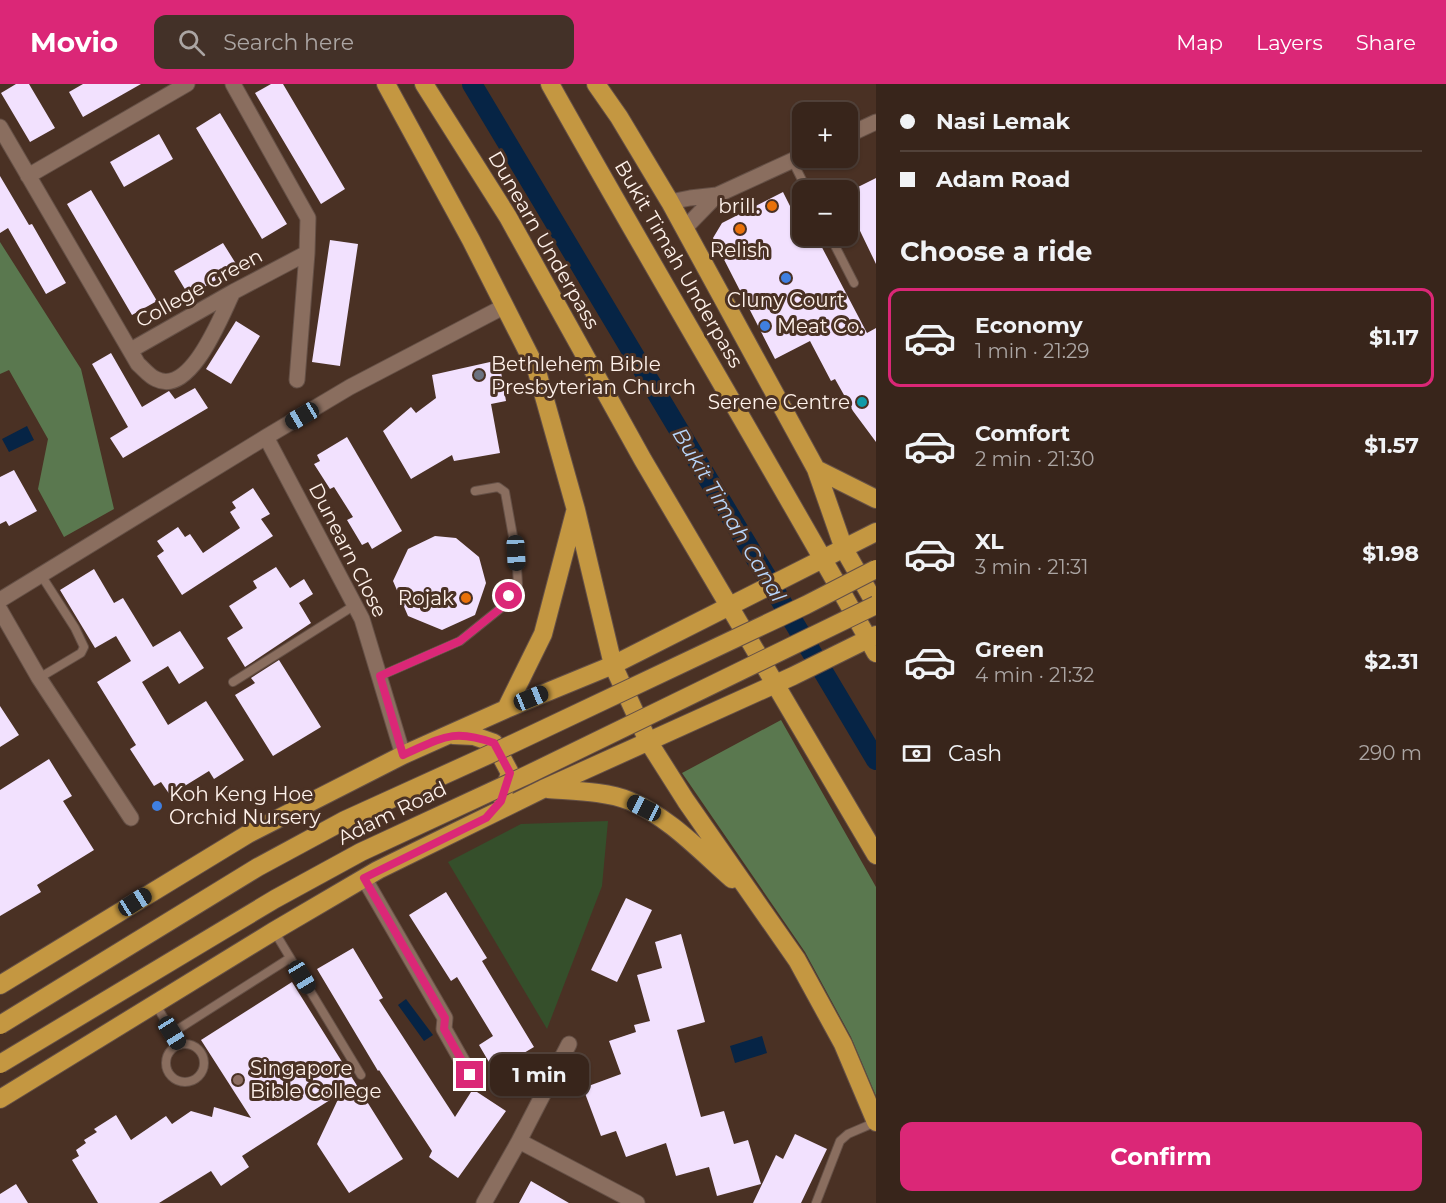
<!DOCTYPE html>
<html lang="en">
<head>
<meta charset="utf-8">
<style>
  body { margin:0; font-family:Montserrat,sans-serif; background:#433128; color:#f1f3f6; height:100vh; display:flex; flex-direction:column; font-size:22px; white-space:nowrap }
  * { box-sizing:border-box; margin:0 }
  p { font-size:20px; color:#aba5a3 }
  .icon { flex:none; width:33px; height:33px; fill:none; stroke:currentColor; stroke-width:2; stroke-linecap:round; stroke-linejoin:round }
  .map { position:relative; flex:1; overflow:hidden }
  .details { display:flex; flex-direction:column; background:#38251b; width:570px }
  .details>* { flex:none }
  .hud { display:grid; align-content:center; height:132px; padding:0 24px; background:#38251b }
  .controls { position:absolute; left:792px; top:18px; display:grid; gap:12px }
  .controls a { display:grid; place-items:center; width:66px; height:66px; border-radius:12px; background:#38251b; box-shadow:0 2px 4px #0004,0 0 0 2px #52423a; font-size:30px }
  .end { position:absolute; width:27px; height:27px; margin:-14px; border:8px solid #db2777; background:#fff; box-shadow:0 0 0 3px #fff }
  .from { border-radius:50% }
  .bubble { position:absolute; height:42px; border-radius:12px; background:#38251b; box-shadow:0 2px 4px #0004,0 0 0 2px #52423a; font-size:20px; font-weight:700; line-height:42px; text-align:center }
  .car { position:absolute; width:18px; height:36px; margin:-18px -9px; border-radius:8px; box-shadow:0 0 4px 2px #0007; background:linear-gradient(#222 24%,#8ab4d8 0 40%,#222 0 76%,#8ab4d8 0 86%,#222 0) }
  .hud b { display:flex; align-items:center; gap:21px; height:57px; font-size:22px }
  .hud b+b { border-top:2px solid #52423a }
  .hud i { width:15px; height:15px; background:#f1f3f6 }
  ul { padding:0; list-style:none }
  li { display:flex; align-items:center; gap:18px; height:99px; margin:0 12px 9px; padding:0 12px; border:3px solid transparent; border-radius:12px }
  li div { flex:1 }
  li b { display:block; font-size:22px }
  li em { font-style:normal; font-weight:700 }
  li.selected { border-color:#db2777 }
  li>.icon { width:54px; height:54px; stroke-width:1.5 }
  h2 { padding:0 24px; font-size:27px; line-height:72px }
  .pay { display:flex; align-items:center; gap:15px; height:66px; padding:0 24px; font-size:22px }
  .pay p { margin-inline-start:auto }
  .action { display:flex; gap:12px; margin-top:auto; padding:12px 24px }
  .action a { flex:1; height:69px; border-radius:12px; background:#db2777; color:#fff; font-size:24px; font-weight:700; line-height:69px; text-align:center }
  header { display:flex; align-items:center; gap:36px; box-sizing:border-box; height:84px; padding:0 30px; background:#db2777; color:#fff }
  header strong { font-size:28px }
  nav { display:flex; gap:33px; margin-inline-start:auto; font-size:21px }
  .search { width:420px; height:54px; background:#433128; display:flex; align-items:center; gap:15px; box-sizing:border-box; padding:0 21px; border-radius:12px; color:#aba5a3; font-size:22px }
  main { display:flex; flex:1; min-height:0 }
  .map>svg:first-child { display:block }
</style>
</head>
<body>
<header>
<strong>Movio</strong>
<div class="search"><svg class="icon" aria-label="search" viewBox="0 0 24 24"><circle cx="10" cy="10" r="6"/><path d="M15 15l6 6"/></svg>Search here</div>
<nav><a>Map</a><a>Layers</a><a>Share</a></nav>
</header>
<main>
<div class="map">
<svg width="876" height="1119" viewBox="0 0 876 1119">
  <rect width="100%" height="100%" fill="#4a3124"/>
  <path fill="#354f2b" d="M 608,737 L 602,802 L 547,945 L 448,778 L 521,740 Z"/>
  <path fill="#5a784f" d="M 0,158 L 81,285 L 114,425 L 64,453 L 38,405 L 48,355 L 9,286 L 0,290 Z
    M 781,636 L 876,803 L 876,1012 L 851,953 L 805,868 L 682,689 Z"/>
  <path fill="#062445" d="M 27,342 L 34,356 L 9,368 L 2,355 Z
    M 406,915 L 433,951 L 424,957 L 398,921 Z
    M 762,952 L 767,969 L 735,979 L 730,962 Z"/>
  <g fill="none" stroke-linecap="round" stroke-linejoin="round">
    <path stroke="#062445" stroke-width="20" d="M 472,0 L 876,676"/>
  </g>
  <path fill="#f2e1fe" d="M 16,0 L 29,0 L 55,44 L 30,58 L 1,9 Z
    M 83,0 L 141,0 L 83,33 L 69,8 Z
    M 271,0 L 283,0 L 345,105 L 321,120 L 255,9 Z
    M 220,29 L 287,140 L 262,155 L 196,44 Z
    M 159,50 L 173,75 L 124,103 L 110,78 Z
    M 0,92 L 29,141 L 32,140 L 66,199 L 46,210 L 8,144 L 0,149 Z
    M 876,94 L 876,180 L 848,122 L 848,108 Z
    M 91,106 L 157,217 L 132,231 L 67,120 Z
    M 783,108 L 790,122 L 802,129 L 802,152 L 816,152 L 867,249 L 876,244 L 876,358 L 853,327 L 835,295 L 831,297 L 810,257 L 775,275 L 713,154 L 722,139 Z
    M 330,156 L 358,160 L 340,282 L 312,278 Z
    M 223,159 L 238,183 L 189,212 L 174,187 Z
    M 236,237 L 260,252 L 231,300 L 206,285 Z
    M 111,269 L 142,323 L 169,307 L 175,315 L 195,304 L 208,324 L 123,374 L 110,354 L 128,343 L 92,280 Z
    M 499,276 L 506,317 L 491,320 L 500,369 L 454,377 L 452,371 L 411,395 L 383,347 L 411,323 L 416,329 L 436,314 L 432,291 Z
    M 347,353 L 402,447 L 372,465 L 368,458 L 362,461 L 347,436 L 353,433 L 334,403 L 330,405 L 314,380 L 320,377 L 317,371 Z
    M 14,386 L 37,427 L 9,442 L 6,437 L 0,440 L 0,393 Z
    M 253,404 L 270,430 L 261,435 L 273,452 L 182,511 L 157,472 L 164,467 L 157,457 L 178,443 L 185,453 L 190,450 L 203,469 L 240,444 L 230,428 L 236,424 L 232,418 Z
    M 435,452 L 456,454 L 479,473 L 486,499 L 475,531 L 442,546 L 408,532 L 393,497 L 408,465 Z
    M 276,483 L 290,504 L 304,495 L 313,510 L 299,519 L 311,539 L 245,583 L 227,554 L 243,544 L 229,522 L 257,504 L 253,497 Z
    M 94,485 L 114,519 L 123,514 L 153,563 L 180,547 L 204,584 L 179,600 L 168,582 L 142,598 L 168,641 L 206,617 L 244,676 L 214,695 L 209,687 L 170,711 L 161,698 L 154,702 L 130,665 L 136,661 L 97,598 L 131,577 L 116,552 L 95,564 L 60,506 Z
    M 279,576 L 321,643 L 273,672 L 235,611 L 255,599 L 251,594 Z
    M 0,622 L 19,651 L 0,663 Z
    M 49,675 L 72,712 L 63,717 L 94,766 L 37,801 L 41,808 L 0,832 L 0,706 Z
    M 446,808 L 487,874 L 482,877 L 534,963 L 512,976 L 519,986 L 500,997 L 479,961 L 493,952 L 457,893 L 451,897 L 409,831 Z
    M 626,814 L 652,826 L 617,898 L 591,886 Z
    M 681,850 L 705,938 L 677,946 L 701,1033 L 724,1027 L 734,1060 L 748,1056 L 761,1100 L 717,1112 L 709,1083 L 676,1092 L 666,1059 L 626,1073 L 616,1047 L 601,1052 L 583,1004 L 621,990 L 609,957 L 636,948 L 634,941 L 650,937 L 637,891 L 662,884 L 655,858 Z
    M 353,864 L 383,914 L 379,916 L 455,1033 L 471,1008 L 477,1008 L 506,1027 L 458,1094 L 429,1073 L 432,1067 L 379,986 L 378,987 L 317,885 Z
    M 292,898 L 403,1075 L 349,1109 L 317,1060 L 341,1009 L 242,1072 L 249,1083 L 221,1102 L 211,1087 L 159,1119 L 98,1119 L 72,1076 L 79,1072 L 76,1066 L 86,1059 L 84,1056 L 97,1048 L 94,1045 L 116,1031 L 131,1056 L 166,1032 L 172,1040 L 191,1027 L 212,1033 L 214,1023 L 251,1034 L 201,956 Z
    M 795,1050 L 827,1065 L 801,1119 L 753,1119 L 776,1071 L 783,1075 Z
    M 531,1097 L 569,1119 L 519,1119 Z
    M 16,1100 L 28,1119 L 0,1119 L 0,1110 Z"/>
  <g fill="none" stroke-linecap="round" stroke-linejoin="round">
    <g stroke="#655046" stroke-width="10">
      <path id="lane" d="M 792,76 L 807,106
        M 830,152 L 854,199
        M 380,592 L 460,557 L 501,524 L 518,500 L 516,469 L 505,408 L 498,403 L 475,407
        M 39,594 L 81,569 L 84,563 L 75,544 L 41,491
        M 233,598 L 355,521
        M 274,847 L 361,991
        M 156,921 L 180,961
        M 172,949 L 290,874
        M166 979a19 19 0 1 1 38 0a19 19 0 1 1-38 0Z
        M 816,1119 L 840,1057 L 848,1050 L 876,1038"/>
    </g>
    <g stroke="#655046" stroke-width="17">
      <path id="street" d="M 233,0 L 308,134 L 307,169 L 297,296
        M 0,43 L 138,280 C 144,285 149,292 156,295 C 191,313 222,230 233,208
        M 848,51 L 876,38
        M 28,92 L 187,0
        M 670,118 L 690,114 L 717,111 L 802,72
        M 684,145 L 717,111
        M 131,266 L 233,208 L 307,169
        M 266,353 L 362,535 L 403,671
        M 0,516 L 266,353 L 350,303 L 505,222
        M 0,526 L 39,594 L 131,734
        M 364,794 L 445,934 L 444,945 L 470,991
        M 519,1057 L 637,1119
        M 484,1119 L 519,1057 L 569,960"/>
    </g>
    <g stroke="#655046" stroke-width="20">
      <path id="highway" d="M 386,0 L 471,156 L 536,284 L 576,426 L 613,581 L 648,657 L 686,717 L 797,876 L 843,960 L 876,1038
        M 424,0 L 508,133 L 643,376 L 876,771
        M 550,0 C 657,191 769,378 876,569
        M 596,0 L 619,33 L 670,118 L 816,385 L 844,465 L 876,521
        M 816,385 L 876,415
        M 506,625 L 543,550 L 575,428
        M 453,651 L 474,652 L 494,659 L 510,689 L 502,713
        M 548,705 C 573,707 606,707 630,717 C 669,733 700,767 732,795
        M 0,901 L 248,750 L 403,671 L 506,625 L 613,581 L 876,448
        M 0,1015 L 274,847 L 378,786 L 543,705 L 793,592 L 876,551"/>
    </g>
    <use href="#lane" stroke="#8a6e5f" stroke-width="8"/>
    <use href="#street" stroke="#8a6e5f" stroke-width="15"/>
    <use href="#highway" stroke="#c49741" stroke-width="18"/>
    <g stroke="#655046" stroke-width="20" stroke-linecap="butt">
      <path id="highway-bridge" d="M 0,941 L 258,783 L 345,736 L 510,661 L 806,521 L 876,485
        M 0,980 L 275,815 L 361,768 L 527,691 L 876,521"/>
    </g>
    <use href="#highway-bridge" stroke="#c49741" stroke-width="18"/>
  </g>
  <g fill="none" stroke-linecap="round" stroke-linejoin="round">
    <path stroke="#db2777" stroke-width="8" d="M 470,991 L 444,945 L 445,934 L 364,794 L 486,734 L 501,717 L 510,689 L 494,659 C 452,644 442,654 403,671 L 380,592 L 460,557 L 501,524 L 509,512"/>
  </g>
  <g fill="#e8710a" stroke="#4a3124" stroke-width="2">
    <circle cx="772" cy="122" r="6"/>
    <circle cx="740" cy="145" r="6"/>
    <circle cx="466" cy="514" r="6"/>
  </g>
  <g fill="#3f7fe0" stroke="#4a3124" stroke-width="2">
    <circle cx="786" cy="194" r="6"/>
    <circle cx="765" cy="242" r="6"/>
    <circle cx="157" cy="722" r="6"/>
  </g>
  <circle fill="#6b7280" stroke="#4a3124" stroke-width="2" cx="479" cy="291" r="6"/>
  <circle fill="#0f9aa8" stroke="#4a3124" stroke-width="2" cx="862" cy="318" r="6"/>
  <circle fill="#8d6e63" stroke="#4a3124" stroke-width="2" cx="238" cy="996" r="6"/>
  <g text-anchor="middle" stroke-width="6" stroke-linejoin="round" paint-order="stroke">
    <g font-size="20" fill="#fef1ea" stroke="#4a3124" text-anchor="start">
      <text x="760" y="129" text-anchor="end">brill.</text>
      <text x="740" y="173" text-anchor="middle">Relish</text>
      <text x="786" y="223" text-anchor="middle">Cluny Court</text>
      <text x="777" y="249">Meat Co.</text>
      <text x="491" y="287">Bethlehem Bible<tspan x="491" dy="23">Presbyterian Church</tspan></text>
      <text x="850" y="325" text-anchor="end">Serene Centre</text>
      <text x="454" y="521" text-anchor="end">Rojak</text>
      <text x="169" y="717">Koh Keng Hoe<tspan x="169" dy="23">Orchid Nursery</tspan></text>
      <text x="250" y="991">Singapore<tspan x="250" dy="23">Bible College</tspan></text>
    </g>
    <g font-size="20" fill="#fef1ea" stroke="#4a3124">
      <text transform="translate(544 156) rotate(60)" y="7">Dunearn Underpass</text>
      <text transform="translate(679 180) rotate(60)" y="7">Bukit Timah Underpass</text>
      <text transform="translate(199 204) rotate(-29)" y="7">College Green</text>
      <text transform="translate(348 466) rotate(63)" y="7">Dunearn Close</text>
      <text transform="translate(392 729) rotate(-26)" y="7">Adam Road</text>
    </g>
    <g font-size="21" font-style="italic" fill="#b8d6fb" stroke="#4a3124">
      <text transform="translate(729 431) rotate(59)" y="7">Bukit Timah Canal</text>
    </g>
  </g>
</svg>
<div class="controls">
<a>+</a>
<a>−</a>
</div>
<i class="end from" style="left:509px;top:512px"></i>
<i class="end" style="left:470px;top:991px"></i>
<div class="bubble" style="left:490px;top:970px;width:99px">1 min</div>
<i class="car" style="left:302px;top:332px;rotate:240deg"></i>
<i class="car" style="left:516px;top:469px;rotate:177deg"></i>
<i class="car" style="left:531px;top:614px;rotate:68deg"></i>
<i class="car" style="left:644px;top:724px;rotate:297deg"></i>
<i class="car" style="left:135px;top:818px;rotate:58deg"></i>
<i class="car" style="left:302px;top:893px;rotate:149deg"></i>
<i class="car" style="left:172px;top:949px;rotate:148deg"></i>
</div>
<section class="details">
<div class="hud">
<b><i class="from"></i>Nasi Lemak</b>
<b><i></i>Adam Road</b>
</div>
<h2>Choose a ride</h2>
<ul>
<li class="selected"><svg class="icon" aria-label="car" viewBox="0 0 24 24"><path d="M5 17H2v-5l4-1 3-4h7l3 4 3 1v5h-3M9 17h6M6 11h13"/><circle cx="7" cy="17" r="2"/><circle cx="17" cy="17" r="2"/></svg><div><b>Economy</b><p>1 min · 21:29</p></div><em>$1.17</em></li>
<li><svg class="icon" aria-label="car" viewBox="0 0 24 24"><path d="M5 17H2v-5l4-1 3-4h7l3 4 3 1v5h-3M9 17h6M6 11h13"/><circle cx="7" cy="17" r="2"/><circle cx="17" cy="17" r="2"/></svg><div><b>Comfort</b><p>2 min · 21:30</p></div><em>$1.57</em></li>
<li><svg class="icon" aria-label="car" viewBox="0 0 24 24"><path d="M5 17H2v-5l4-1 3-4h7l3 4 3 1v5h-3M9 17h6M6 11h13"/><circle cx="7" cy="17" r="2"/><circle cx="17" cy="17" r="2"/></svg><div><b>XL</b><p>3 min · 21:31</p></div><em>$1.98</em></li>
<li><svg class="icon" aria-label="car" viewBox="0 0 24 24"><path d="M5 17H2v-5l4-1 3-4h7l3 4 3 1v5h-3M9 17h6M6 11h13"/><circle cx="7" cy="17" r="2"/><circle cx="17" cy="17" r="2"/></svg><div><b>Green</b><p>4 min · 21:32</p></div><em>$2.31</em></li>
</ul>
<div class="pay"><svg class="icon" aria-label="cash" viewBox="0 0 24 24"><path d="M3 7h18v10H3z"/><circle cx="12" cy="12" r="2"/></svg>Cash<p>290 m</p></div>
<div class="action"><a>Confirm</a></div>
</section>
</main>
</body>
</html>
